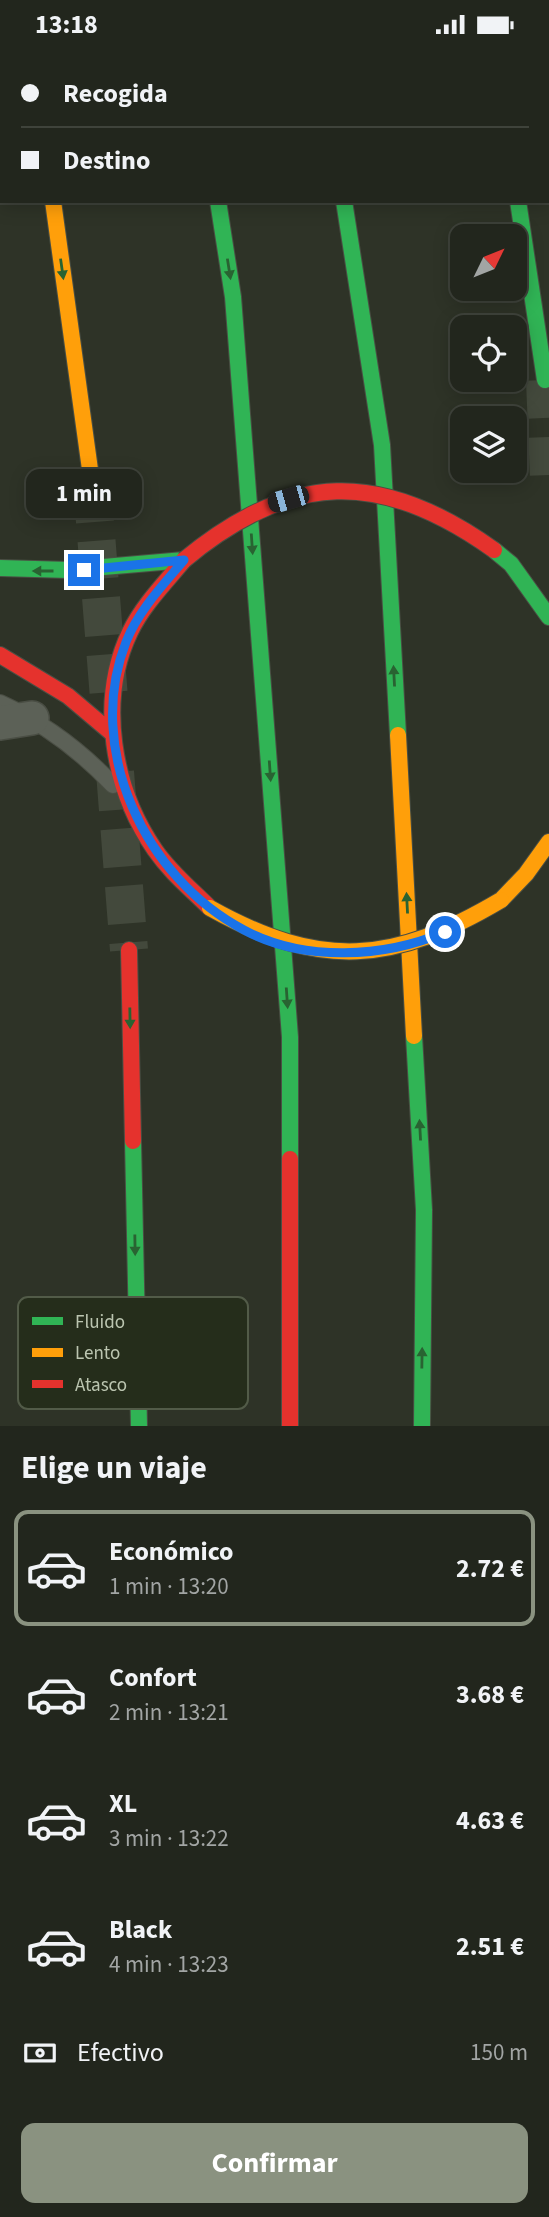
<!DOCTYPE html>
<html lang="es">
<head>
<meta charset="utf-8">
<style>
  body { margin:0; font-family:"Source Sans 3",sans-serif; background:#2e322a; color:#f1f3f6; height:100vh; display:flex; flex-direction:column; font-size:26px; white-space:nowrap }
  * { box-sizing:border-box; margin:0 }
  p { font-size:23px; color:#a2a5a4 }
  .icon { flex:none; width:38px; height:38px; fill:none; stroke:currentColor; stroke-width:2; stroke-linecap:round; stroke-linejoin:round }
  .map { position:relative; height:1377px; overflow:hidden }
  .sheet { display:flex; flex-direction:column; background:#22261d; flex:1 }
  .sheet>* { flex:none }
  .hud { position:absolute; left:0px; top:0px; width:550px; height:154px; box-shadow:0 4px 18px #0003,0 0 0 2px #3f433b; display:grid; align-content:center; height:154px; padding:0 21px; background:#22261d }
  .needle { width:46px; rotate:47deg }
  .tools { position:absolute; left:450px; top:175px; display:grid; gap:14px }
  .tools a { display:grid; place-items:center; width:77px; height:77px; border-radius:14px; background:#22261d; box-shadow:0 4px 18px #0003,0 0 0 2px #3f433b; font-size:35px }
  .end { position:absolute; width:32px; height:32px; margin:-16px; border:9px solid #1a73e8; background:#fff; box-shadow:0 0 0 4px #fff }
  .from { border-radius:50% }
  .bubble { position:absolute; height:49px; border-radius:14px; background:#22261d; box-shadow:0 4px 18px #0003,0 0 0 2px #3f433b; font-size:23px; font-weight:700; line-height:49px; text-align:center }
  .car { position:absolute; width:21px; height:42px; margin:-21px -10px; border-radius:9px; box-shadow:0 0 5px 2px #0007; background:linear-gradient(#222 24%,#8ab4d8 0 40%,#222 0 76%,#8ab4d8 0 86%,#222 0) }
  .hud b { display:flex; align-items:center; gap:24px; height:66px; font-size:26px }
  .hud b+b { border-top:2px solid #3f433b }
  .hud i { width:18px; height:18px; background:#f1f3f6 }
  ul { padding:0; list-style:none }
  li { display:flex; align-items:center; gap:21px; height:116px; margin:0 14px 10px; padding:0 7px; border:4px solid transparent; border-radius:14px }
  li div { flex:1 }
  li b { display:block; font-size:26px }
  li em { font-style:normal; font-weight:700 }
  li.selected { border-color:#8a9280 }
  li>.icon { width:63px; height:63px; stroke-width:1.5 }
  h2 { padding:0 21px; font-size:32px; line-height:84px }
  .pay { display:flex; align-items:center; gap:18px; height:77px; padding:0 21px; font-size:26px }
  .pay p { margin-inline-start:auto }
  .action { display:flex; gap:14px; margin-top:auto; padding:14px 21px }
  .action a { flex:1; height:80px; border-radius:14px; background:#8a9280; color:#fff; font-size:28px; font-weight:700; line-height:80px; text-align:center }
  .status { display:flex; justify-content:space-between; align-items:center; height:49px; padding:0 35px; background:#22261d; direction:ltr }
  .status svg { height:19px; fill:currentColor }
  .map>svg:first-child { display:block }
</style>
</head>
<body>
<div class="status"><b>13:18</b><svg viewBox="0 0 49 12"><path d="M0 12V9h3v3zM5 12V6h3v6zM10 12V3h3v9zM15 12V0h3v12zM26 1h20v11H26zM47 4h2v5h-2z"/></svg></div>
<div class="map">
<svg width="549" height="1377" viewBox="0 0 549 1377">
  <rect width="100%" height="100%" fill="#2e3327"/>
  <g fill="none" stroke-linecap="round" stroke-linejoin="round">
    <path stroke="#43493c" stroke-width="38" stroke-dasharray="38 19" stroke-linecap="butt" d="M 545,331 L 549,430
      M 92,435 L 109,649
      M 115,723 L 129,901"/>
    <g stroke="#4a4e44" stroke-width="18">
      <path id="lane" d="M 0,654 C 44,674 80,701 113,736"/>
    </g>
    <g stroke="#4a4e44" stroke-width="36">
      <path id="street" d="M 0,674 L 32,669"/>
    </g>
    <g stroke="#4a4f44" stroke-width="18">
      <path id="fast" d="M 32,0 L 32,2
        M 321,0 L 322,2
        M 496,0 L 496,2
        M 218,152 L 233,248 L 290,988 L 290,1110
        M 344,152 L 382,396 L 398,686
        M 518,152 L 545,331
        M 494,501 L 511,515 L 549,568
        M 0,519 L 69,521 L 184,511
        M 414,987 L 424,1161 L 422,1377
        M 133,1092 L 139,1377"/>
    </g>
    <g stroke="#4a4f44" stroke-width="18">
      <path id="slow" d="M 195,0 L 195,2
        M 53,152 L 92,435
        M 398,686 L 414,987
        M 501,851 L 526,825 L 549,793"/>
    </g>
    <g stroke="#4a4f44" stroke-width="18">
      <path id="jam" d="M 184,511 C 165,534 143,556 130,583 C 97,652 113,740 155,801 C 171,824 191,840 210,859
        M 0,606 L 68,647 L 113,685
        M 129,901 L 133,1092
        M 290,1110 L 290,1377"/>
    </g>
    <use href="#lane" stroke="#5c6157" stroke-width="16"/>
    <use href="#street" stroke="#5c6157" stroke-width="33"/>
    <use href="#fast" stroke="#30b455" stroke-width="16"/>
    <use href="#slow" stroke="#ff9f0a" stroke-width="16"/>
    <use href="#jam" stroke="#e5322d" stroke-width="16"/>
    <g stroke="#4a4f44" stroke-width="18" stroke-linecap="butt">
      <path id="slow-bridge" d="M 210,859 C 321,921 393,915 501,851"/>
    </g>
    <g stroke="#4a4f44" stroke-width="18" stroke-linecap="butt">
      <path id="jam-bridge" d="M 184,511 C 291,422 381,420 494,501"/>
    </g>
    <use href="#slow-bridge" stroke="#ff9f0a" stroke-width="16"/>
    <use href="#jam-bridge" stroke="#e5322d" stroke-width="16"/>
  </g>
  <defs><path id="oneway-solid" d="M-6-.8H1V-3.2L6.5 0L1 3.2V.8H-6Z" transform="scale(1.75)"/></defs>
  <g fill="#296332">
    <use href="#oneway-solid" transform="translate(62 220) rotate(82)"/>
    <use href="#oneway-solid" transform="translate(229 220) rotate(81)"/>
    <use href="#oneway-solid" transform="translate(252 495) rotate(86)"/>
    <use href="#oneway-solid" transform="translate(43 522) rotate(180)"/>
    <use href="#oneway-solid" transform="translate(394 627) rotate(-93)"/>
    <use href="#oneway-solid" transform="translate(270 722) rotate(86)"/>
    <use href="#oneway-solid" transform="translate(407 854) rotate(-93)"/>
    <use href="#oneway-solid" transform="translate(287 949) rotate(86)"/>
    <use href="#oneway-solid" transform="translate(130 969) rotate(89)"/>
    <use href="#oneway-solid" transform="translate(420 1081) rotate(-93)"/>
    <use href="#oneway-solid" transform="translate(135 1196) rotate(89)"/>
    <use href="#oneway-solid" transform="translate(422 1309) rotate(-89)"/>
  </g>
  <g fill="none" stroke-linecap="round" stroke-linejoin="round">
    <path stroke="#1a73e8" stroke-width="9" d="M 84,521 L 184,511 C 163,536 138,562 126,593 C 84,700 145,829 244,881 C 304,913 384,909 445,883"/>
  </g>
  <rect x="18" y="1248" width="230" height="112" rx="10" fill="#252d1b" stroke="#525b48" stroke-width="2"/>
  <rect x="32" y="1268" width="31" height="8" fill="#30b455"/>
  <rect x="32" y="1299" width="31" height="9" fill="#ff9f0a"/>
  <rect x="32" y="1331" width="31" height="8" fill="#e5322d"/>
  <g font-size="19" fill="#bbc5b0">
    <text x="75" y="1279">Fluido</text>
    <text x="75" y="1310">Lento</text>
    <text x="75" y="1342">Atasco</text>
  </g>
</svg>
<div class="tools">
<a><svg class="needle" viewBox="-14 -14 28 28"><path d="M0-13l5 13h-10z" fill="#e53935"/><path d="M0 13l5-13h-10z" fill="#a2a5a4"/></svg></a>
<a><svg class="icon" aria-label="locate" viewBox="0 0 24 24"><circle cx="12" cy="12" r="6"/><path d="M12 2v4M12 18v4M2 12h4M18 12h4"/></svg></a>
<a><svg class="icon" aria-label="layers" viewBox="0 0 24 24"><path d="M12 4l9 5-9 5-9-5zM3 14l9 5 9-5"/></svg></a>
</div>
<i class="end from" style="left:445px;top:883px"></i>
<i class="end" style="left:84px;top:521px"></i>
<div class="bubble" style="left:26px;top:420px;width:116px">1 min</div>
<i class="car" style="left:288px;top:450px;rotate:254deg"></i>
<div class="hud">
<b><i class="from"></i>Recogida</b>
<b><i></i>Destino</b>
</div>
</div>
<section class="sheet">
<h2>Elige un viaje</h2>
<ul>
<li class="selected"><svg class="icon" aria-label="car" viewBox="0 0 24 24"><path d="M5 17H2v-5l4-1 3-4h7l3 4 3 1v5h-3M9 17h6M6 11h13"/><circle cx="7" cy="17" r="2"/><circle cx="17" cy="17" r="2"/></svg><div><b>Económico</b><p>1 min · 13:20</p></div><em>2.72 €</em></li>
<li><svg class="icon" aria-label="car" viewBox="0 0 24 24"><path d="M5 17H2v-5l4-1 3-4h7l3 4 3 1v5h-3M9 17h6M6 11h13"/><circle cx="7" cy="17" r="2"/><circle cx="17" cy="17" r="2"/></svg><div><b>Confort</b><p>2 min · 13:21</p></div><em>3.68 €</em></li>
<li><svg class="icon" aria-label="car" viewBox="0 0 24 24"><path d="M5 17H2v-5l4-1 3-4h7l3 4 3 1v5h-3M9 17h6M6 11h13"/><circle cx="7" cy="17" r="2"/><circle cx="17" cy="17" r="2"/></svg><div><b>XL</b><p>3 min · 13:22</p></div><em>4.63 €</em></li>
<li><svg class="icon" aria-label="car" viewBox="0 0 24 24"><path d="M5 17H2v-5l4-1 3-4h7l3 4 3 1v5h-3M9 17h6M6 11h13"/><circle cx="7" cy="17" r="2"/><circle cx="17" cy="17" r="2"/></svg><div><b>Black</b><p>4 min · 13:23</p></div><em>2.51 €</em></li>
</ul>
<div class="pay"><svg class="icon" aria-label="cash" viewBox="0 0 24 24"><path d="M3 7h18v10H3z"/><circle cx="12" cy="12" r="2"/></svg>Efectivo<p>150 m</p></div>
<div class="action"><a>Confirmar</a></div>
</section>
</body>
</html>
